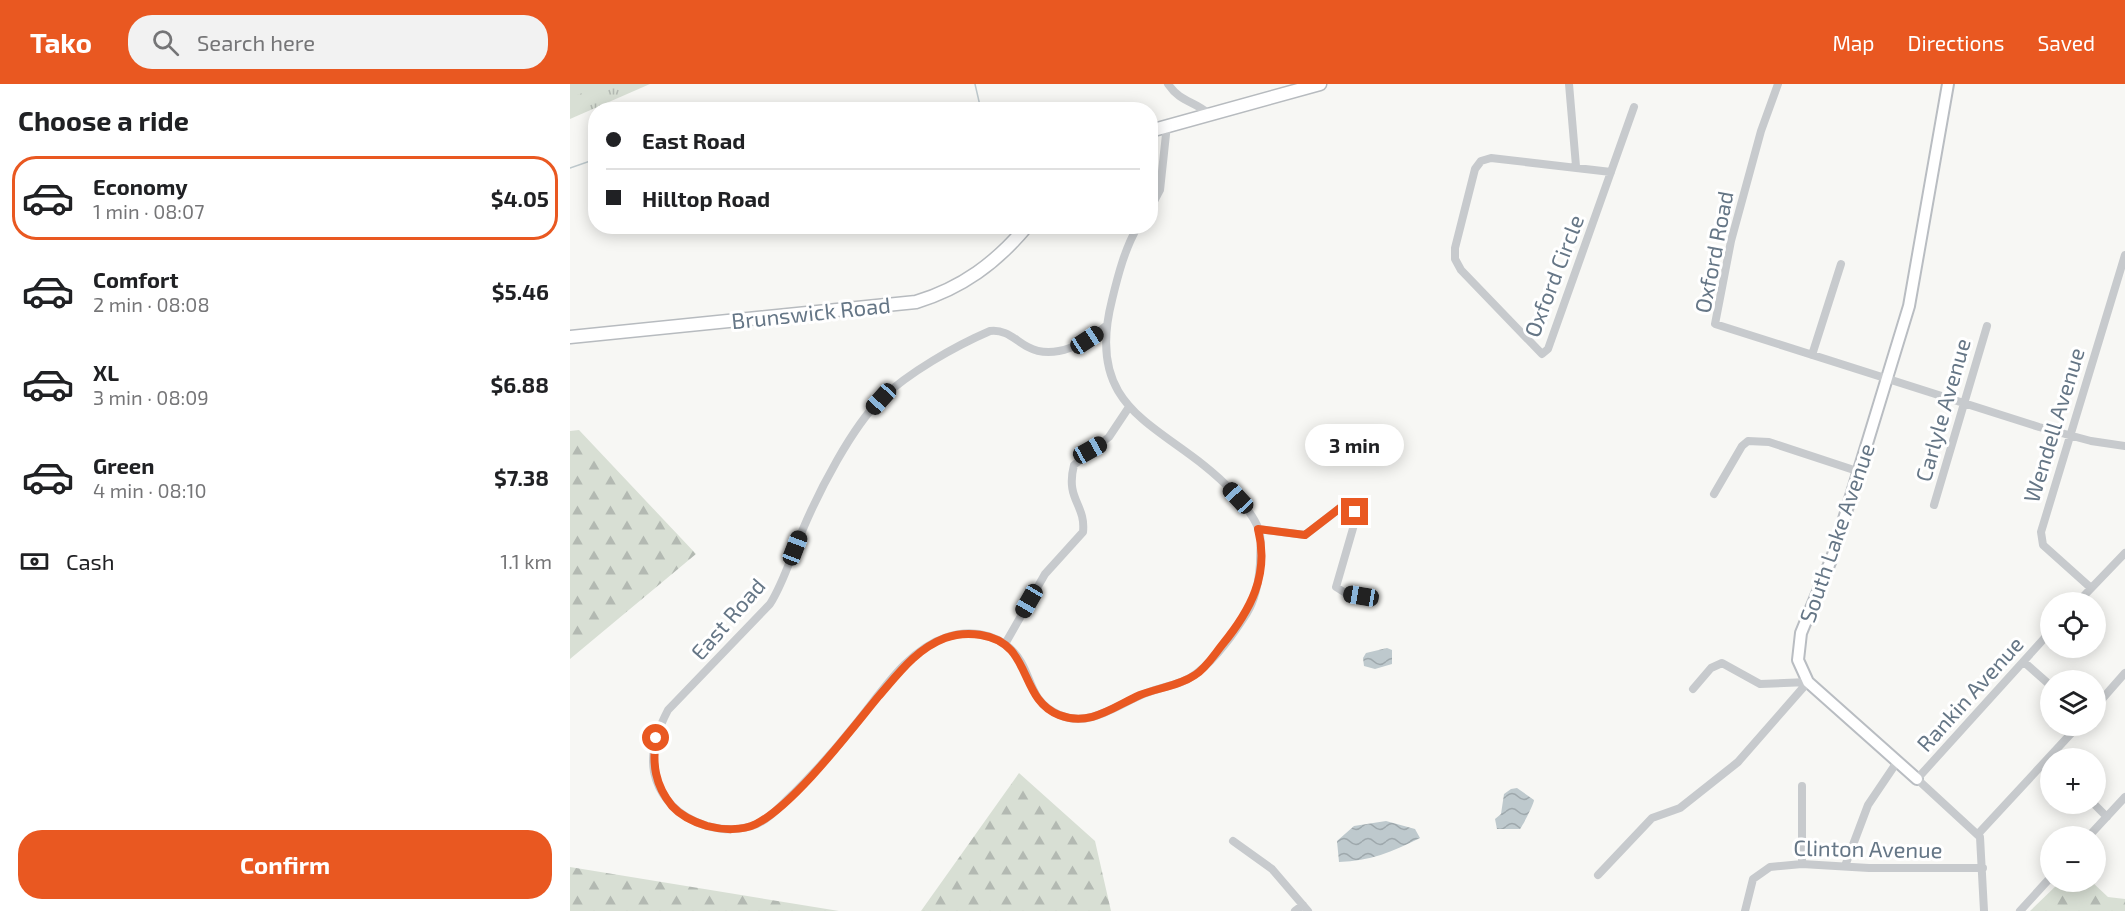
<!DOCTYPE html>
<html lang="en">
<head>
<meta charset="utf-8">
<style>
  body { margin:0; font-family:"Exo 2",sans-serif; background:#f2f2f2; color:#202124; height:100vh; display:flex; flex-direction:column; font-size:22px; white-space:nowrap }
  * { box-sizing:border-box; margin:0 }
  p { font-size:20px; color:#757577 }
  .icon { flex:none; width:33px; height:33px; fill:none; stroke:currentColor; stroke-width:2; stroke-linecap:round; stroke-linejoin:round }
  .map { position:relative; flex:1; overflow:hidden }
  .sheet { display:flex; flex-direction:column; background:#fff; width:570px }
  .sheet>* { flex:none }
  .banner { position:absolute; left:18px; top:18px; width:570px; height:132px; border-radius:24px; box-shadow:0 3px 15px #0003; display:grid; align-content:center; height:132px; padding:0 18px; background:#fff }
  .tools { position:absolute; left:1470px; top:508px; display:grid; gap:12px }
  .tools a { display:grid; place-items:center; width:66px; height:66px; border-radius:50%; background:#fff; box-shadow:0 3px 15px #0003; font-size:30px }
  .end { position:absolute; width:27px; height:27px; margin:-14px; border:8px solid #e95821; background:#fff; box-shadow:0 0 0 3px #fff }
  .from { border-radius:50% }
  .bubble { position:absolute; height:42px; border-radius:21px; background:#fff; box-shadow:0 3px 15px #0003; font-size:20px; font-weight:700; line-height:42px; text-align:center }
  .car { position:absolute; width:18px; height:36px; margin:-18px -9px; border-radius:8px; box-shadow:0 0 4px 2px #0007; background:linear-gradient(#222 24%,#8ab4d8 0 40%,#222 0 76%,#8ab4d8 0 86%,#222 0) }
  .banner b { display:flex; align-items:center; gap:21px; height:57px; font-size:22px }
  .banner b+b { border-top:2px solid #e0e0e0 }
  .banner i { width:15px; height:15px; background:#202124 }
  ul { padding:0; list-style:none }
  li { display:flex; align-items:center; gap:18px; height:84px; margin:0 12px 9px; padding:0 6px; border:3px solid transparent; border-radius:24px }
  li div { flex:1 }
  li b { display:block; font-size:22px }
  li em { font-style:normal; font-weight:700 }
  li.selected { border-color:#e95821 }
  li>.icon { width:54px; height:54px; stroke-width:1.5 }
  h2 { padding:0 18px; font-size:27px; line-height:72px }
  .pay { display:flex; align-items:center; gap:15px; height:66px; padding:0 18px; font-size:22px }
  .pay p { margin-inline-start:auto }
  .button { display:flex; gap:12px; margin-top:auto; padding:12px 18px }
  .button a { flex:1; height:69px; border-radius:24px; background:#e95821; color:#fff; font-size:24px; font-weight:700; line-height:69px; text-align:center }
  header { display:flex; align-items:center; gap:36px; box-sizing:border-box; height:84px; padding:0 30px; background:#e95821; color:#fff }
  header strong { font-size:28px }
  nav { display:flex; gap:33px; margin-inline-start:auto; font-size:21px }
  .search { width:420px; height:54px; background:#f2f2f2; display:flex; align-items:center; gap:15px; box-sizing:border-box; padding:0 21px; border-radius:24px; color:#757577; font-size:22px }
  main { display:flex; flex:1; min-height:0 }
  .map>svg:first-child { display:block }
</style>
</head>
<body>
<header>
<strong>Tako</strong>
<div class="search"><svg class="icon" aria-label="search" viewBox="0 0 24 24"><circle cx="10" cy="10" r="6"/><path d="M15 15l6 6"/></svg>Search here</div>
<nav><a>Map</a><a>Directions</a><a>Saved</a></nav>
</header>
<main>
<section class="sheet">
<h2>Choose a ride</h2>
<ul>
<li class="selected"><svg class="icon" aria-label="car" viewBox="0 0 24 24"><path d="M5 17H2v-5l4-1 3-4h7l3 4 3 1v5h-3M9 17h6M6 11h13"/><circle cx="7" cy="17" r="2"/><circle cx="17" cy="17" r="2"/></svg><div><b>Economy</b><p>1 min · 08:07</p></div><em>$4.05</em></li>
<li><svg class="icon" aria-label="car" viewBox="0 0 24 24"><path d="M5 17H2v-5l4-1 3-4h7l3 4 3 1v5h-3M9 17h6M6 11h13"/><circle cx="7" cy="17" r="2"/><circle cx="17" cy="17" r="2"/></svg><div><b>Comfort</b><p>2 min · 08:08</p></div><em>$5.46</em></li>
<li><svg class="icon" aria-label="car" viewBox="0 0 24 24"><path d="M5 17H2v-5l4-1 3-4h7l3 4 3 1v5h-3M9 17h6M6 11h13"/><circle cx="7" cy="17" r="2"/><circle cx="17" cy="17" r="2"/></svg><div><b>XL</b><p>3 min · 08:09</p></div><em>$6.88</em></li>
<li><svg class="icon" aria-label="car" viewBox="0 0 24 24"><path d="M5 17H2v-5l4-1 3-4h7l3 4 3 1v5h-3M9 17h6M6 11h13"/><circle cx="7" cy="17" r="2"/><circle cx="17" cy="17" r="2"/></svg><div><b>Green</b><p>4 min · 08:10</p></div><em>$7.38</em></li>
</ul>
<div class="pay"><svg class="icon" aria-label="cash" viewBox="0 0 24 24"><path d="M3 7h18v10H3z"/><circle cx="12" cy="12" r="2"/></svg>Cash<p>1.1 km</p></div>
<div class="button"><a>Confirm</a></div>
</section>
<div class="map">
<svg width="1555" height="827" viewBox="0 0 1555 827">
  <defs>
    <pattern id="grass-tufts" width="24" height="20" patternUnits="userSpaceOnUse" patternTransform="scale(1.5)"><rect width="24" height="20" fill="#d8dfd4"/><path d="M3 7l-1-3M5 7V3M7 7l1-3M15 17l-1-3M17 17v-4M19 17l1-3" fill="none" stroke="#b3b9b2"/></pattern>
    <pattern id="forest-firs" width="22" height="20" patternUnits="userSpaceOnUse" patternTransform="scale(1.5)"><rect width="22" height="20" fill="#d8dfd4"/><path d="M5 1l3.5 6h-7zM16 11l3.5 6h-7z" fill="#b3b9b2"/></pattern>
    <pattern id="water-waves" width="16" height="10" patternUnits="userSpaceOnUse" patternTransform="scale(1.5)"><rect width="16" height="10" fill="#bec9cd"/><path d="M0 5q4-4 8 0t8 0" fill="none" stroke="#9ea8ac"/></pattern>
  </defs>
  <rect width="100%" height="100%" fill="#f7f7f4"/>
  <path fill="url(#grass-tufts)" d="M 0,0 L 80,0 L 0,35 Z"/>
  <path fill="url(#forest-firs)" d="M 9,346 L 126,470 L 0,575 L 0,347 Z
    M 449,689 L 525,757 L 541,827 L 351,827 Z
    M 0,783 L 269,827 L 0,827 Z
    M 1490,798 L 1522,798 L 1538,813 L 1555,815 L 1555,827 L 1460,827 Z"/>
  <path fill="#d8dfd4" d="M 0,0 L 34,0 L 0,14 Z"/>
  <path fill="url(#water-waves)" d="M 817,564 L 822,566 L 822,580 L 805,585 L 794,582 L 793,574 L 796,569 Z
    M 947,704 L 964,716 C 964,720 953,741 950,745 L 927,745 L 925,735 L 931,730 L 934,710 L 941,705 Z
    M 816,737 L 845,745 L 850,754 C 822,768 800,777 769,778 L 767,757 L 784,742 Z"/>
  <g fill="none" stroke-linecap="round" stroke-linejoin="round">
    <path stroke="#bec9cd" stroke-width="1.5" d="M 405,0 L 411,26
      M 0,84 L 26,75"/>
    <g stroke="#b9bdc2" stroke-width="14">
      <path id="secondary" d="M 1347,695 L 1238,598 L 1228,576 L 1231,549 L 1263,471 L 1339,222 L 1378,0"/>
    </g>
    <g stroke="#b7bbbf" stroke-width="15">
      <path id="primary" d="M 580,47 L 750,0
        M 0,253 L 346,218 C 392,204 426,179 457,142"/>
    </g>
    <path stroke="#c7cacd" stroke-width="8" d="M 598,0 C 611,19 623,16 639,30
      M 999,0 L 1006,82
      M 1208,0 L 1191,47 L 1161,157 L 1145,240 L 1469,343 L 1521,357 L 1555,362
      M 1041,88 L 921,74 L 911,77 L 905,85 L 885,164 L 885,175 L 891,186 L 972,270 L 978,265 C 1006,184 1036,104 1064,23
      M 580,125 L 590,106 L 597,41
      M 537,241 C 517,259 484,277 458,263 C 445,256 436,245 420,247 C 385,262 338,289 311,315 C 282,343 249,407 233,445 C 221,471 215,496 200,520 L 98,626 C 88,645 80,666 84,688 C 93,731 142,754 182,742 C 198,737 210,722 223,710 C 244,689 265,666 284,642 C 310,611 336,566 377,553 C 405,544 436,552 451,578 C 462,597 462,615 482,627 C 517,649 547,619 579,608 C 595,602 614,600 627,589 C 647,574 664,549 677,529 C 686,514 689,496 690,479 C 690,468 692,456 689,446 C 684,432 673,419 663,408 C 600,340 512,334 542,216 C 548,191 555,164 568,142
      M 1242,271 L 1271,180
      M 1144,410 L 1172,362 L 1178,357 L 1199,358 L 1290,388
      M 1364,421 L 1417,242
      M 688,445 L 735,451 L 770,424 L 780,423 L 786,434 L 766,503 L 777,510 L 791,512
      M 1521,504 L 1473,461 L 1471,448 L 1555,171
      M 1507,519 L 1555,469
      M 435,560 L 475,490 L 513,448 C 516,420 495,416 504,381 L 539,353 L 559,323
      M 1454,578 L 1480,601
      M 1123,605 L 1141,584 L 1152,579 L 1190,600 L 1238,598
      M 1526,622 L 1555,589
      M 1232,702 L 1232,780
      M 1524,720 L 1537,733
      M 1408,750 L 1508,642
      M 1518,753 L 1555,713
      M 663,757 L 702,785 L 738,827
      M 1275,782 L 1298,721 L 1327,678
      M 1028,791 L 1082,734 L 1110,724 L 1168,678 L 1238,598
      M 725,827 L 733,821
      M 1175,827 L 1183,795 L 1200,783 L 1232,780 L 1299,784 L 1413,784
      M 1414,827 L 1410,753 L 1347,695 L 1480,548
      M 1450,827 L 1480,794"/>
    <use href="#secondary" stroke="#fff" stroke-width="10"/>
    <use href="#primary" stroke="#fff" stroke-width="12"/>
  </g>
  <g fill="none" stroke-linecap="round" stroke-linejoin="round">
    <path stroke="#e95821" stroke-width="8" d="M 86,654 C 82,680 85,701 102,722 C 111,732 124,738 137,742 C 152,746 172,747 186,740 C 224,721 280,647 308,613 C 328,590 346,565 375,554 C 386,550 399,549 411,551 C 463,559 448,615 489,631 C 520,643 543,623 570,611 C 587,604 609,602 625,591 C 636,584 644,571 652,561 C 680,527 700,491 688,445 L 735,451 L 770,424 L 780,423 L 785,428"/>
  </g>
  <g text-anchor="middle" stroke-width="6" stroke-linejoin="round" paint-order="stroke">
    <g font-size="22" fill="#657686" stroke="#fff">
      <text transform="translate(1144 168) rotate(-79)" y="8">Oxford Road</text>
      <text transform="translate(984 192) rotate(-69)" y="8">Oxford Circle</text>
      <text transform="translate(241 229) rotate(-6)" y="8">Brunswick Road</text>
      <text transform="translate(1373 326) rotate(-74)" y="8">Carlyle Avenue</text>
      <text transform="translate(1484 341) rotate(-73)" y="8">Wendell Avenue</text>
      <text transform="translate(1267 449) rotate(-71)" y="8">South Lake Avenue</text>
      <text transform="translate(158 535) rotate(-49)" y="8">East Road</text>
      <text transform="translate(1400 610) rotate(-48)" y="8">Rankin Avenue</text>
      <text transform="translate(1298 765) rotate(1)" y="8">Clinton Avenue</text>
    </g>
  </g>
</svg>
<div class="tools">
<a><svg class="icon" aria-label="locate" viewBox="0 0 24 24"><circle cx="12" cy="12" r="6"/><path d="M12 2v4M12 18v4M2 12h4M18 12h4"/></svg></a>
<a><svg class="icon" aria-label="layers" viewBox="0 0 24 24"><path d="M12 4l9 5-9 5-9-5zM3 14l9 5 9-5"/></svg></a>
<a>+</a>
<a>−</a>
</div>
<i class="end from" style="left:86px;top:654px"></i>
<i class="end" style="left:785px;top:428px"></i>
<div class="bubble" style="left:735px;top:340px;width:99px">3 min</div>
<i class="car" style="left:517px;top:256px;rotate:57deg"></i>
<i class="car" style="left:311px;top:315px;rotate:222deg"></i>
<i class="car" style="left:520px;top:366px;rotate:61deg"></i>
<i class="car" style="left:668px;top:414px;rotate:317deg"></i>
<i class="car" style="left:225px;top:464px;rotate:21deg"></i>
<i class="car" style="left:791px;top:512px;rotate:279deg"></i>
<i class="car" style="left:459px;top:517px;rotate:210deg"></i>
<div class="banner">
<b><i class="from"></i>East Road</b>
<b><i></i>Hilltop Road</b>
</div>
</div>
</main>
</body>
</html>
